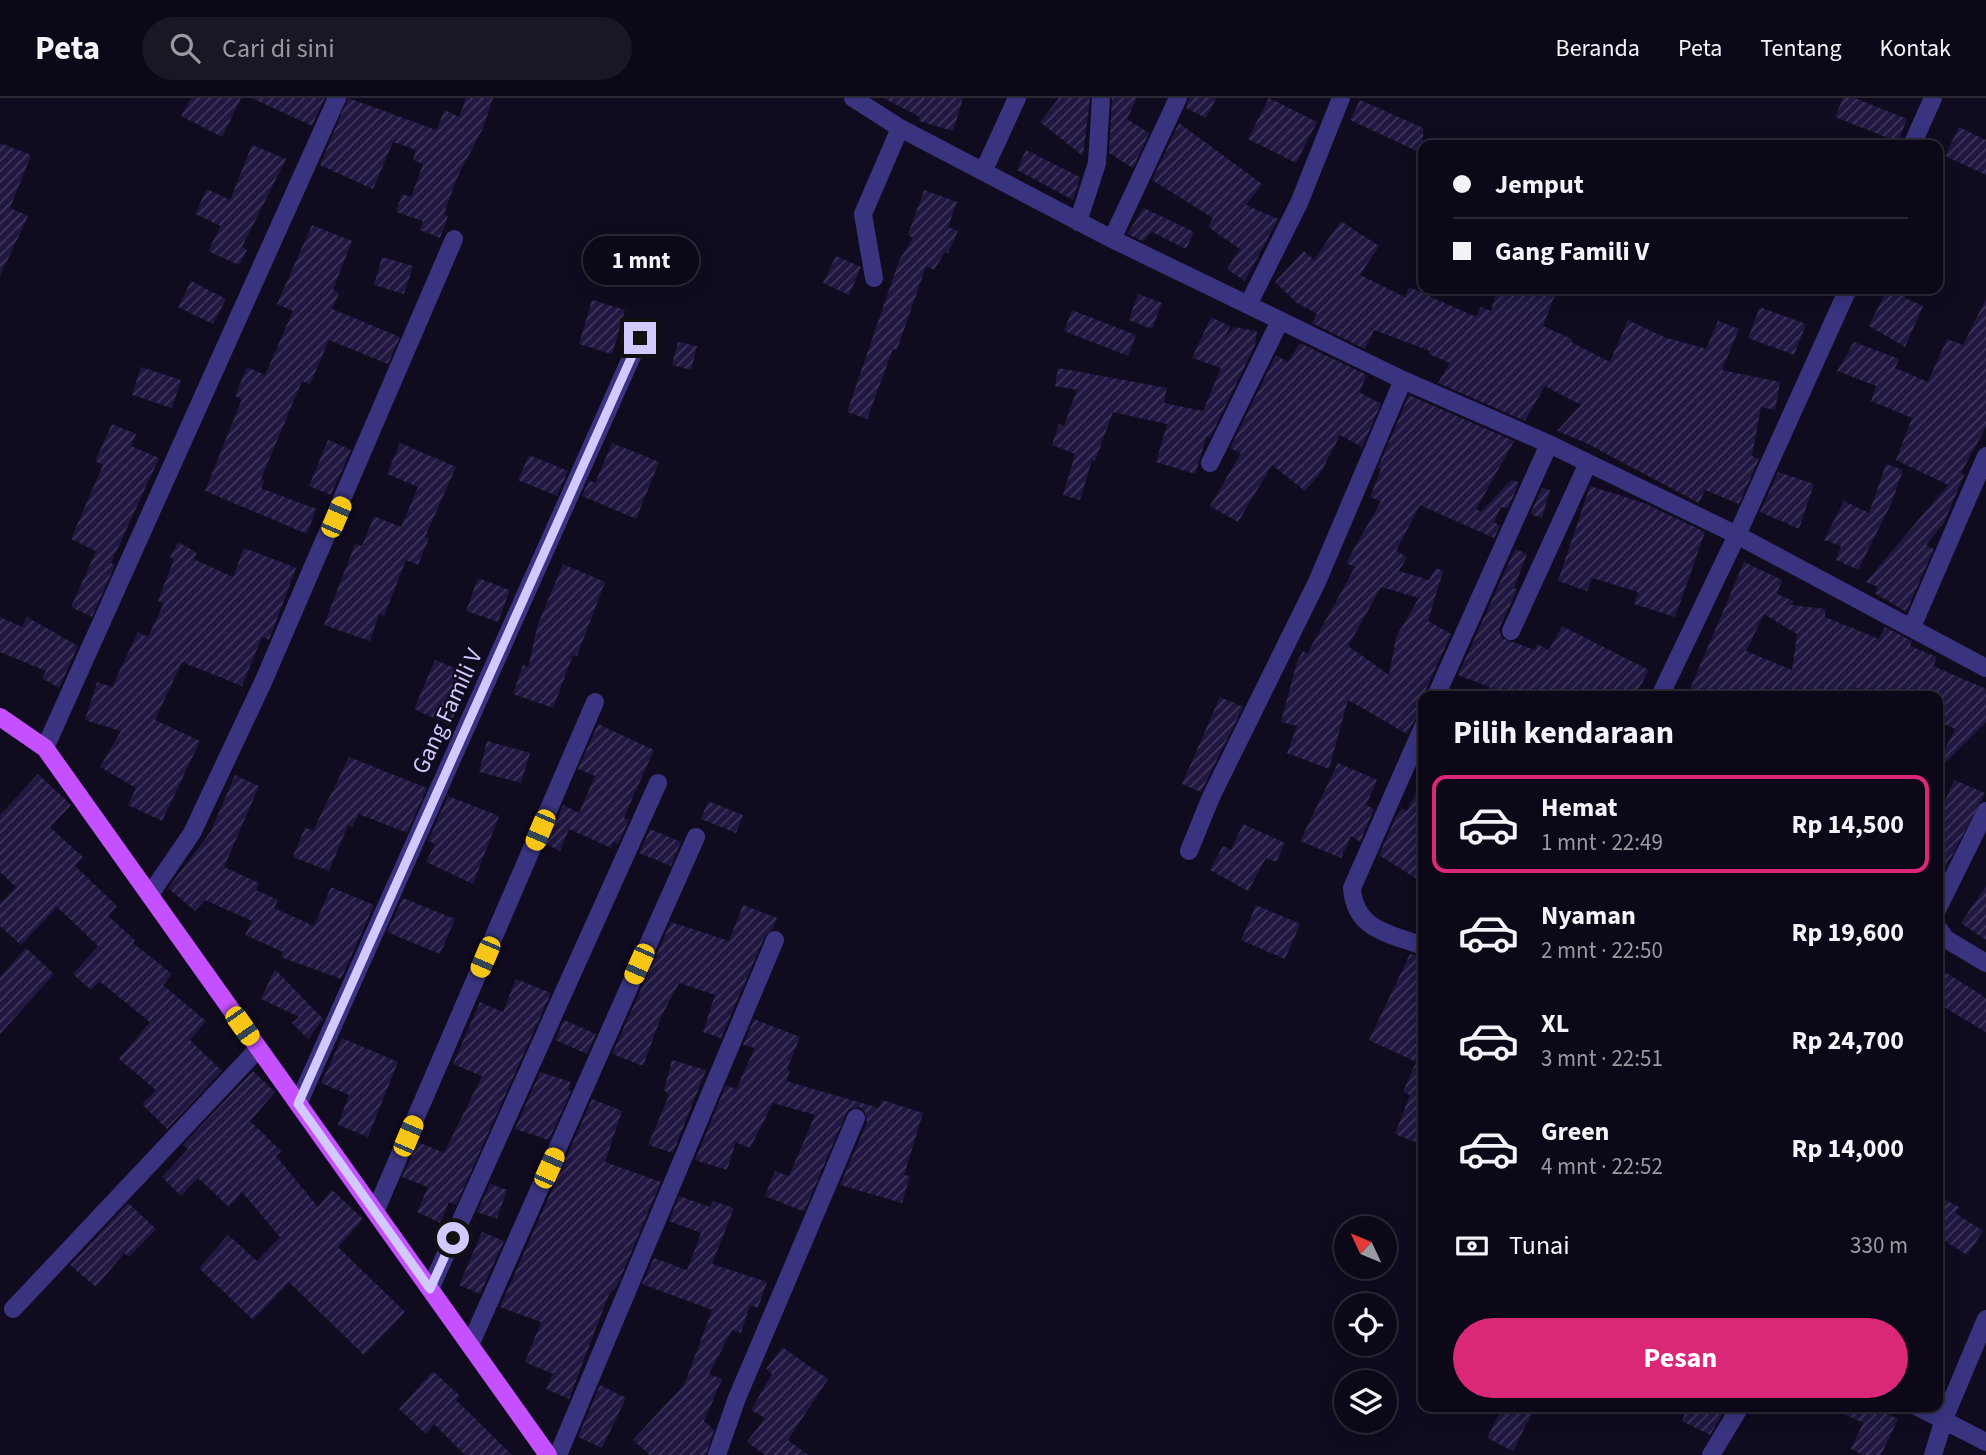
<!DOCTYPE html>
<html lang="id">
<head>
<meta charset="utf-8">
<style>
  body { margin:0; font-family:"Source Sans 3",sans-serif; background:#1a1624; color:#f1f3f6; height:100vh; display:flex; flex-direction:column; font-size:26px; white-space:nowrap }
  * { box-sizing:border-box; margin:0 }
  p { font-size:23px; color:#9a9aa1 }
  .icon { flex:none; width:38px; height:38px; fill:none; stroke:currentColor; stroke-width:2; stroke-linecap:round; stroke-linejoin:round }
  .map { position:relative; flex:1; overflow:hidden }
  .drawer { position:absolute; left:1418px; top:593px; width:525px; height:721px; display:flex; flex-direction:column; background:#0c0817; border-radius:14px; box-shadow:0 4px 18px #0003,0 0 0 2px #2c2936 }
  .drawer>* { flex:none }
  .guide { position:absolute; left:1418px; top:42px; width:525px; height:154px; border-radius:14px; box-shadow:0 4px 18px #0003,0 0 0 2px #2c2936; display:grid; align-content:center; height:154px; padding:0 35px; background:#0c0817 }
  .needle { width:46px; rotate:314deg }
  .buttons { position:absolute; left:1334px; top:1118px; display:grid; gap:14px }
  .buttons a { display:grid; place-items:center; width:63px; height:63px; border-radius:50%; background:#0c0817; box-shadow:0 4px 18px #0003,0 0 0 2px #2c2936; font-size:35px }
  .end { position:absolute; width:32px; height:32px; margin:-16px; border:9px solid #d2c9ff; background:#111; box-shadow:0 0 0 4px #111 }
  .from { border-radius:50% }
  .bubble { position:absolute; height:49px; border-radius:24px; background:#0c0817; box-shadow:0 4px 18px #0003,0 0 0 2px #2c2936; font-size:23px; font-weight:700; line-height:49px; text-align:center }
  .car { position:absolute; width:21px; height:42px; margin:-21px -10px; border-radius:9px; box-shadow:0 0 5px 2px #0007; background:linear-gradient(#f5c518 24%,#345 0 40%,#f5c518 0 76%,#345 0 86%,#f5c518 0) }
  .guide b { display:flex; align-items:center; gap:24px; height:66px; font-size:26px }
  .guide b+b { border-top:2px solid #2c2936 }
  .guide i { width:18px; height:18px; background:#f1f3f6 }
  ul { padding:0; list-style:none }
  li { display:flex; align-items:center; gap:21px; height:98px; margin:0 14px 10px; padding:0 21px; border:4px solid transparent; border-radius:14px }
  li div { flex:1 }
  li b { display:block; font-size:26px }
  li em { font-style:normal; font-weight:700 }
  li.selected { border-color:#db2777 }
  li>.icon { width:63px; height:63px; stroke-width:1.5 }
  h2 { padding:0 35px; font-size:32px; line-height:84px }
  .pay { display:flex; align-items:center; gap:18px; height:77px; padding:0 35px; font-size:26px }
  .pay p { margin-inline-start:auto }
  .button { display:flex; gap:14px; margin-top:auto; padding:14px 35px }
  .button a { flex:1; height:80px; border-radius:42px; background:#db2777; color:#fff; font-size:28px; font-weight:700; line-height:80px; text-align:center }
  header { display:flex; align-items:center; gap:42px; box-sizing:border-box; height:98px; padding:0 35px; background:#0c0817; border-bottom:2px solid #2c2936 }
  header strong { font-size:33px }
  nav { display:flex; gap:38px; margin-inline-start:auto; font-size:24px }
  .search { width:490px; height:63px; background:#1a1624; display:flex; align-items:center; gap:18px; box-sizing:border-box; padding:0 24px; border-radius:38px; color:#9a9aa1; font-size:26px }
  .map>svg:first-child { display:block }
</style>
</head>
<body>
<header>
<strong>Peta</strong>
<div class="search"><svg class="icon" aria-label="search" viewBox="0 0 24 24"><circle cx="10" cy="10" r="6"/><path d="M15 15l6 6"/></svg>Cari di sini</div>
<nav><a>Beranda</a><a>Peta</a><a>Tentang</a><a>Kontak</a></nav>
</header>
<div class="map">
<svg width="1986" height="1357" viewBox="0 0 1986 1357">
  <defs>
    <pattern id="building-hatch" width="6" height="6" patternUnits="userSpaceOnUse" patternTransform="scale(1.75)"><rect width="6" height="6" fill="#211741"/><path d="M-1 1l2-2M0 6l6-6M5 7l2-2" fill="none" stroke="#40375e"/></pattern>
  </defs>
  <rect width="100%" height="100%" fill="#100b1f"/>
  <path fill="url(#building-hatch)" fill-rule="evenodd" d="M 191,0 L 241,0 L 222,39 L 181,18 Z
    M 252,0 L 325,0 L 312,28 Z
    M 348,0 L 436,32 L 445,12 L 459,19 L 466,0 L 493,0 L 483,30 L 457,80 L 444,116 L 448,118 L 440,140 L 420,132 L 423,123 L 396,114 L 402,96 L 411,99 L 423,66 L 413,62 L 416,52 L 393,44 L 373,91 L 320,67 Z
    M 883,0 L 963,0 L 953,33 L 919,23 L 920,19 Z
    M 1059,0 L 1090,0 L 1083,58 L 1040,24 Z
    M 1112,0 L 1137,0 L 1127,21 L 1149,35 L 1133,70 L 1109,55 Z
    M 1189,0 L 1216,0 L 1206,20 L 1186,10 Z
    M 1269,0 L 1317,24 L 1296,65 L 1248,41 Z
    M 1843,0 L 1855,0 L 1907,21 L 1898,44 L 1835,19 Z
    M 1360,2 L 1423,30 L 1423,56 L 1350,22 Z
    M 1179,25 L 1262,86 L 1246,107 L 1278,121 L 1245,183 L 1227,171 L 1240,151 L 1208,129 L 1213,120 L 1152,82 Z
    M 1959,29 L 1986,42 L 1986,77 L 1945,58 Z
    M 0,45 L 31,57 L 10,110 L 28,118 L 0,178 Z
    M 252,47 L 286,61 L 242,149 L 247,152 L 239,167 L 208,153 L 221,128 L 195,116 L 207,91 L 230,102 Z
    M 1026,52 L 1080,79 L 1073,102 L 1017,72 Z
    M 924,92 L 957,104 L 948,129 L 958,133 L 948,155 L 945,154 L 934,172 L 926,168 L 897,252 L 893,251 L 867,321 L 847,314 L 899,163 L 913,140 L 908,137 Z
    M 1144,110 L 1194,134 L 1186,151 L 1152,134 L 1143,143 L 1127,136 Z
    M 1341,123 L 1379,148 L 1360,177 L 1405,199 L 1409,189 L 1476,219 L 1481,209 L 1491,213 L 1497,191 L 1557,191 L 1543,228 L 1572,241 L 1571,244 L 1610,264 L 1628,222 L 1664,239 L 1706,251 L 1718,223 L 1739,231 L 1722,272 L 1780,284 L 1775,312 L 1761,309 L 1752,358 L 1759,361 L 1739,406 L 1705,392 L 1699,405 L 1586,345 L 1557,333 L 1581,307 L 1545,288 L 1525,323 L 1438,285 L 1450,265 L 1429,256 L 1430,253 L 1374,232 L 1365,251 L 1312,225 L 1317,216 L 1297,205 L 1275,184 L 1304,153 L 1314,162 Z
    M 312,127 L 352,143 L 333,192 L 339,195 L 332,211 L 400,239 L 388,266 L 329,242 L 310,286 L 302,283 L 261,381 L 265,382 L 261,390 L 316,411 L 307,436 L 205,393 L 242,301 L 235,298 L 247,269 L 265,277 L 293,213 L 277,206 Z
    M 836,158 L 861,169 L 849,197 L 823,185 Z
    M 382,159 L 413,168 L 404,196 L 374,187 Z
    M 191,183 L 226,201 L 213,226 L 178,209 Z
    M 1887,191 L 1909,191 L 1905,200 L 1923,208 L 1905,249 L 1869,228 Z
    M 1138,196 L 1162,205 L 1152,231 L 1129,222 Z
    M 1986,201 L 1986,329 L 1961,375 L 1964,377 L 1944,425 L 1926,447 L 1934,451 L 1906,514 L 1875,495 L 1878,489 L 1866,484 L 1948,387 L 1896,362 L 1912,320 L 1871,303 L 1876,288 L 1837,273 L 1854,244 L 1899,261 L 1895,270 L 1928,284 L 1947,241 L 1963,247 Z
    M 592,202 L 625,212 L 612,256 L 579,246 Z
    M 1760,209 L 1806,226 L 1794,257 L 1748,240 Z
    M 1072,212 L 1136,237 L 1128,258 L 1064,233 Z
    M 1211,219 L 1230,228 L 1225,240 L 1234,229 L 1257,233 L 1255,247 L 1210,340 L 1207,338 L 1195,376 L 1156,364 L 1167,326 L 1113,314 L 1095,363 L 1092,362 L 1080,402 L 1063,397 L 1075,356 L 1052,347 L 1059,326 L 1064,328 L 1077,292 L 1055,288 L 1058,270 L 1167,290 L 1164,305 L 1203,313 L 1221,270 L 1192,260 Z
    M 678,244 L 697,248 L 691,272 L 672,267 Z
    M 1300,245 L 1367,277 L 1359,294 L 1381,306 L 1362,349 L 1340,337 L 1321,374 L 1305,393 L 1272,367 L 1238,424 L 1210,408 L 1241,355 L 1230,350 L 1276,257 L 1288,264 Z
    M 141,269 L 181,282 L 172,310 L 132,297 Z
    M 1409,297 L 1514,343 L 1476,411 L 1481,414 L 1511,382 L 1519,384 L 1508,411 L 1501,409 L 1494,424 L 1500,428 L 1494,440 L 1420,407 L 1396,453 L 1407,459 L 1399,473 L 1429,482 L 1436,470 L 1443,473 L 1428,523 L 1451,536 L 1423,598 L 1423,618 L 1416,620 L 1407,636 L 1348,602 L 1329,671 L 1287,655 L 1297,628 L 1281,624 L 1297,564 L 1303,553 L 1307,556 L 1355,469 L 1346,465 L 1381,403 L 1370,399 L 1381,371 L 1378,369 ZM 1381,489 L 1419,500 L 1396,539 L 1389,577 L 1348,548 Z
    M 112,326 L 136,336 L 131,348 L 159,360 L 111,465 L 115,467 L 92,519 L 71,509 L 96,453 L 71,441 L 103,367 L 95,363 Z
    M 328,342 L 351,352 L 331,397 L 309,388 Z
    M 400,345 L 456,369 L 425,439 L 429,440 L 418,467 L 406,462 L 384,518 L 379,516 L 370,543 L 324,527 L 355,446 L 362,448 L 374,418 L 401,429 L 418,389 L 387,376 Z
    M 612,345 L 659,364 L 636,421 L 582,398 L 589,382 L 595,385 Z
    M 529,357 L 568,373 L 557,398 L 518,382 Z
    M 1886,366 L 1903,372 L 1892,404 L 1858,472 L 1836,462 L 1841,448 L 1824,442 L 1844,403 L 1869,415 Z
    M 1778,374 L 1814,386 L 1799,431 L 1760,414 Z
    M 1590,388 L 1644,405 L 1705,434 L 1675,519 L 1634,506 L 1638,494 L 1592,480 L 1587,493 L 1558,483 Z
    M 1542,390 L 1550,392 L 1542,420 L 1530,416 Z
    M 178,444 L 197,455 L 194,461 L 233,479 L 244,450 L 296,470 L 269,542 L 262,539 L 242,588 L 182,564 L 155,622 L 200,643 L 162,723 L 128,707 L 136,690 L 100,669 L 121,633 L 85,622 L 97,584 L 112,589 L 138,534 L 148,539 L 164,505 L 158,503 L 174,461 L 170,459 Z
    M 1515,451 L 1527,456 L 1514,490 L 1517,492 L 1499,531 L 1502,540 L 1535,552 L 1537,546 L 1549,552 L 1562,528 L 1649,572 L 1635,598 L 1486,598 L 1490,589 L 1458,577 Z
    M 1744,464 L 1782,482 L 1777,496 L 1794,503 L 1791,507 L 1825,511 L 1825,519 L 1879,541 L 1885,529 L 1912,543 L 1910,548 L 1937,559 L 1933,568 L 1986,591 L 1986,624 L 1939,671 L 1937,667 L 1955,631 L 1937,623 L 1937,598 L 1877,598 L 1854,589 L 1863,598 L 1687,598 ZM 1764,516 L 1797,536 L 1792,572 L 1746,553 Z
    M 563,466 L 605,484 L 577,558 L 573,557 L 553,610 L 513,596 L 523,567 L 528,569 L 538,526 Z
    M 478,480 L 510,492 L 498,524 L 466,513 Z
    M 0,519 L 22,529 L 27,519 L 78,548 L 59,590 L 42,580 L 46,573 L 0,554 Z
    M 435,562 L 472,577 L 450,627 L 414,611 Z
    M 1220,599 L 1243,609 L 1201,694 L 1182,686 Z
    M 598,626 L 654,652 L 632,701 L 624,720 L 629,722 L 618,746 L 613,744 L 611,750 L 569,731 L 560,753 L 546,746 L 563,707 L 579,715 L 595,678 L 578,671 Z
    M 487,643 L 530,655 L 521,685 L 479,674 Z
    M 349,659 L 427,690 L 407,735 L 359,716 L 352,729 L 348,727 L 329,773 L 293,759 L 305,729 L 313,733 Z
    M 1338,665 L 1377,682 L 1366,707 L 1374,711 L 1360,744 L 1351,738 L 1341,760 L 1300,743 Z
    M 38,676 L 71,707 L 50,729 L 83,759 L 75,768 L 117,808 L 108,818 L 135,842 L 133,845 L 172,876 L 163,887 L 206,923 L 190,942 L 222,973 L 167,1031 L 142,1006 L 156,992 L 119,961 L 150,924 L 99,883 L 91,892 L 73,876 L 98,848 L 57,809 L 21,847 L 0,828 L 0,806 L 16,789 L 0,774 L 0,717 Z
    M 235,677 L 259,688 L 224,769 L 259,785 L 256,792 L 278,802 L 274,810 L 314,828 L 331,789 L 374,807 L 341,881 L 281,859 L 283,854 L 245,837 L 252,823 L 205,802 L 195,813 L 168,790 L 211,733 Z
    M 1423,681 L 1423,785 L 1379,757 L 1395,721 L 1402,710 L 1407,713 Z
    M 1954,682 L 1985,695 L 1937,786 L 1937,722 Z
    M 448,698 L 499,718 L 473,786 L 426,764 L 435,746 L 428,743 Z
    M 708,703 L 743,717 L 736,735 L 701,721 Z
    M 1243,726 L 1285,745 L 1276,764 L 1266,760 L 1248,793 L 1210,772 L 1223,748 L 1231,752 Z
    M 650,731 L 681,744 L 671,768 L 639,755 Z
    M 1986,788 L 1986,842 L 1961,825 Z
    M 403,800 L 455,821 L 440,856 L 387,834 Z
    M 743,807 L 777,820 L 773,831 L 765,838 L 721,940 L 703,934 L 715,897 L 679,885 L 661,919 L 643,968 L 612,956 L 671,824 L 729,843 Z
    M 1256,807 L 1300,826 L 1285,861 L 1241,842 Z
    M 26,850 L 54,876 L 0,936 L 0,879 Z
    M 1410,856 L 1423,859 L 1423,1047 L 1395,1036 L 1410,997 L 1403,994 L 1416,964 L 1369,942 Z
    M 1937,869 L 1986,900 L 1986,934 L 1937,905 Z
    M 275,871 L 323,921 L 308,941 L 292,925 L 299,919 L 261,901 Z
    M 516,881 L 551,895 L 456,1107 L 449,1104 L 440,1125 L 417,1114 L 428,1089 L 402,1079 L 418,1044 L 444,1055 L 482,978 L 453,966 L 480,904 L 503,914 Z
    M 754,921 L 800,939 L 787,971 L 790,973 L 786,983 L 879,1010 L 882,1002 L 923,1015 L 904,1077 L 910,1078 L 902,1105 L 840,1087 L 867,1024 L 865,1014 L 860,1009 L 850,1011 L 846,1016 L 804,1114 L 765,1098 L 775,1073 L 789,1078 L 815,1017 L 773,1005 L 750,1050 L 736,1044 L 727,1072 L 695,1062 L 726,987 L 736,991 L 755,950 L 743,947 Z
    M 564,922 L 596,936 L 587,956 L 555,942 Z
    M 342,940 L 398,964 L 368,1039 L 338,1027 L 349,997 L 321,985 Z
    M 672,962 L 706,972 L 673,1055 L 648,1047 L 669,997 L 664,992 Z
    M 253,973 L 275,994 L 250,1023 L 281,1053 L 276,1058 L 318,1109 L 332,1092 L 363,1121 L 338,1149 L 405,1214 L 364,1257 L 289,1184 L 253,1222 L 199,1170 L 228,1137 L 257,1163 L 280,1139 L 242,1094 L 229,1109 L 198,1080 L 181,1098 L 162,1079 L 188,1051 L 183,1047 Z
    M 540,974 L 571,984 L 568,992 L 571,993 L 549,1042 L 515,1031 Z
    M 592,1001 L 622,1013 L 605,1064 L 661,1084 L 617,1188 L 609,1196 L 569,1301 L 546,1291 L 553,1276 L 525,1264 L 541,1224 L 500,1209 Z
    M 490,1086 L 507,1092 L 497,1121 L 477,1114 Z
    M 1937,1097 L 1959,1109 L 1955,1115 L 1983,1133 L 1967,1157 L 1940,1140 L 1937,1145 Z
    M 679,1098 L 710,1109 L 713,1103 L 734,1110 L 712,1166 L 767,1184 L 758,1210 L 750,1207 L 741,1235 L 732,1232 L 709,1276 L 722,1281 L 704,1323 L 714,1332 L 706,1357 L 650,1357 L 633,1342 L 684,1287 L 712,1212 L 642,1186 L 654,1160 L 687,1172 L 701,1135 L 669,1123 Z
    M 128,1105 L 156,1131 L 129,1159 L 124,1155 L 96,1189 L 70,1167 Z
    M 482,1134 L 504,1143 L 480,1196 L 459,1187 Z
    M 782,1249 L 828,1281 L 788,1342 L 808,1357 L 765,1357 L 747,1344 L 765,1320 L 751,1312 L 772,1276 L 766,1271 Z
    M 433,1273 L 460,1298 L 456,1302 L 512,1357 L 465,1357 L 434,1326 L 426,1336 L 399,1311 Z
    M 600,1287 L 626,1300 L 602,1350 L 578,1339 Z
    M 1503,1309 L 1535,1309 L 1513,1353 L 1487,1340 Z
    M 1688,1309 L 1727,1309 L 1710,1337 L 1682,1323 Z
    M 1829,1309 L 1873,1309 L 1898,1321 L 1881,1357 L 1863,1357 L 1851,1351 L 1863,1325 Z"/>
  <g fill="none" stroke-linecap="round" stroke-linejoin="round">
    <path stroke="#3a3480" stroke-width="18" d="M 853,0 L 900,30 L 1112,141 L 1403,282 L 1549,346 L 1737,437 L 1986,570
      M 1912,47 L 1933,0
      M 984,72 L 1017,0
      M 1078,124 L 1097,65 L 1101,0
      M 1112,141 L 1178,0
      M 874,180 L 863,116 L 900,30
      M 1248,207 L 1299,105 L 1341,0
      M 1210,365 L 1280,223
      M 1912,529 L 1986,358
      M 1511,533 L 1588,365
      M 1436,598 L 1549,346
      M 1660,598 L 1737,437 L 1848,191
      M 1423,629 L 1352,790 C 1355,832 1388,835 1423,848
      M 45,650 L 337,0
      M 1189,753 L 1211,699 L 1317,484 L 1403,282
      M 151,795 L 192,735 L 264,582 L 454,141
      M 1937,812 L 1986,713
      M 1937,829 L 1946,841 L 1986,865
      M 298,1006 L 640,240
      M 375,1114 L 595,604
      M 430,1191 L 658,685
      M 13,1211 L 258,951
      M 470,1247 L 696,739
      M 1918,1309 L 1986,1344
      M 558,1357 L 775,842
      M 717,1357 L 737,1300 L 856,1020
      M 1711,1357 L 1740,1309
      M 1933,1357 L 1944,1321 L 1986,1221"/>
    <path stroke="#c550ff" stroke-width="18" d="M 0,619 L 45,650 L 548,1357"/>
  </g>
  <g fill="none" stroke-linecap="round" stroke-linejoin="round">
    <path stroke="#d2c9ff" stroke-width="9" d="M 453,1140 L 430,1191 L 298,1006 L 640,240"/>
  </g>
  <g text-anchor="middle" stroke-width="5" stroke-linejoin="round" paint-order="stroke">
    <g font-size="24" fill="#d2c9ff" stroke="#100b1f">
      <text transform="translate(447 613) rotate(-65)" y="8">Gang Famili V</text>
    </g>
  </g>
</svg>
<div class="buttons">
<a><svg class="needle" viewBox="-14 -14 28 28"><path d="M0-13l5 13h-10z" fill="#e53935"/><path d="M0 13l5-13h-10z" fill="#9a9aa1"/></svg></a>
<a><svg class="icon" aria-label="locate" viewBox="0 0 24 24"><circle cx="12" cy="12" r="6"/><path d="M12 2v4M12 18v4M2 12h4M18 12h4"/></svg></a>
<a><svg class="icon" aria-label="layers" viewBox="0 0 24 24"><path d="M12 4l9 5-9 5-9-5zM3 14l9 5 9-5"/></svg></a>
</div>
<i class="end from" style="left:453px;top:1140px"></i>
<i class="end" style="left:640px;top:240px"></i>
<div class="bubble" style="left:583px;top:138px;width:116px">1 mnt</div>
<i class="car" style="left:336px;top:419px;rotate:23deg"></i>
<i class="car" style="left:540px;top:732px;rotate:203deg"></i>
<i class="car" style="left:485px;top:859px;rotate:203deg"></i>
<i class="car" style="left:639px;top:866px;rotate:204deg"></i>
<i class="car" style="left:242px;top:928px;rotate:145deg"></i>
<i class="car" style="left:408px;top:1038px;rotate:23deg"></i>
<i class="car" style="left:549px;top:1070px;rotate:24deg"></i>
<div class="guide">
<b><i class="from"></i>Jemput</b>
<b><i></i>Gang Famili V</b>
</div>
<section class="drawer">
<h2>Pilih kendaraan</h2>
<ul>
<li class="selected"><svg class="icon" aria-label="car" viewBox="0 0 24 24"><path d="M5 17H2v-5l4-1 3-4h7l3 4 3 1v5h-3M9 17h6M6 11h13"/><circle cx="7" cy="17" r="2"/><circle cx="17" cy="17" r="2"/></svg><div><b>Hemat</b><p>1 mnt · 22:49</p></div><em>Rp 14,500</em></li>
<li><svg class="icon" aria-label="car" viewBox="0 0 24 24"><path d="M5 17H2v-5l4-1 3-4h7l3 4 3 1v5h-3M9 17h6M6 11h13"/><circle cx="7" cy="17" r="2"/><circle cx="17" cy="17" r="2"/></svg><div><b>Nyaman</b><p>2 mnt · 22:50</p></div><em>Rp 19,600</em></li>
<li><svg class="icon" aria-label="car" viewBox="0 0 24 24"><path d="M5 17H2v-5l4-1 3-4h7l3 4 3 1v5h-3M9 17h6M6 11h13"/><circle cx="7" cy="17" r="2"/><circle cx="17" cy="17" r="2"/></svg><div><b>XL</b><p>3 mnt · 22:51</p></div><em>Rp 24,700</em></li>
<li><svg class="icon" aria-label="car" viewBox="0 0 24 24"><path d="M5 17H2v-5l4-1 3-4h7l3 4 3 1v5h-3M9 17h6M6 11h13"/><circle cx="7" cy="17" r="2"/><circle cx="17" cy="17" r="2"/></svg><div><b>Green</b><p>4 mnt · 22:52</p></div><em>Rp 14,000</em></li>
</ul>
<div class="pay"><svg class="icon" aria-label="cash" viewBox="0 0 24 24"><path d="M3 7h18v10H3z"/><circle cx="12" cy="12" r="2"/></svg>Tunai<p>330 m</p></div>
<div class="button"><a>Pesan</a></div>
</section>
</div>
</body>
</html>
